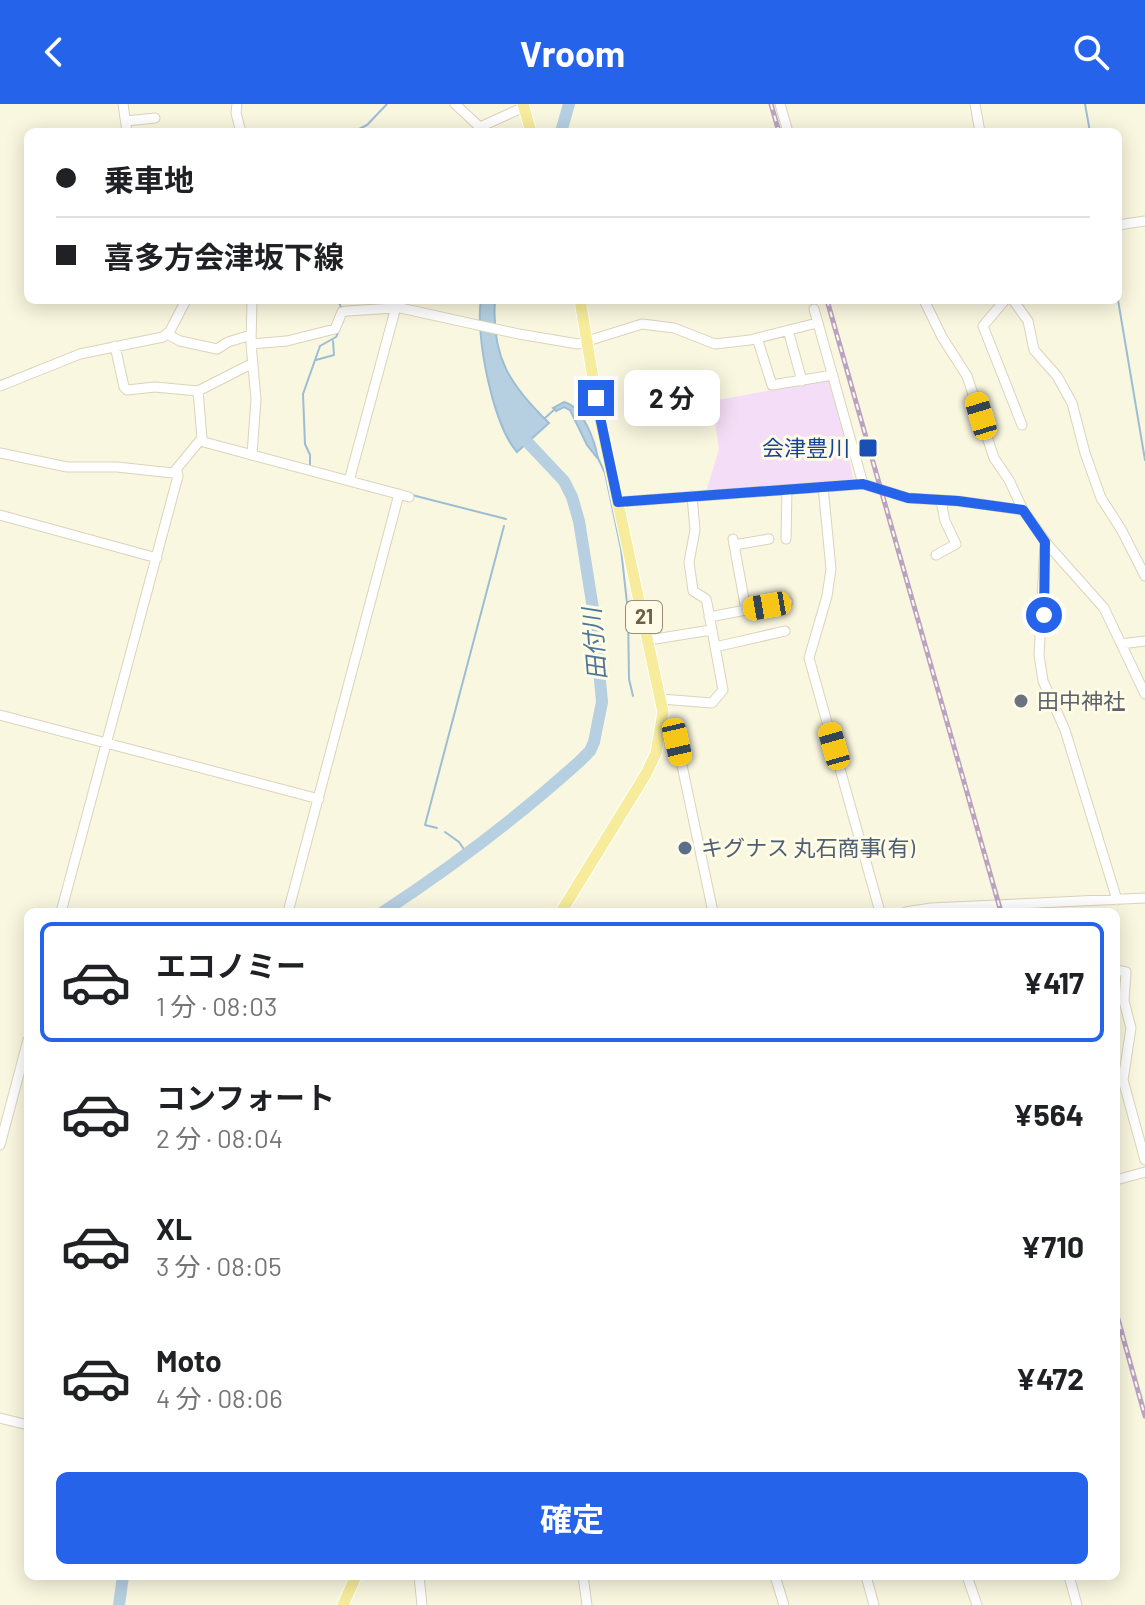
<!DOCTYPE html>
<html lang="ja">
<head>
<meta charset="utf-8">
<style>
  body { margin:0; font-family:Barlow,"Noto Sans JP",sans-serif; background:#f2f2f2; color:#202124; height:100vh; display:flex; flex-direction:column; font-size:30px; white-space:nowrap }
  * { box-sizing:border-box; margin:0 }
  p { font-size:26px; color:#757577 }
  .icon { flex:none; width:44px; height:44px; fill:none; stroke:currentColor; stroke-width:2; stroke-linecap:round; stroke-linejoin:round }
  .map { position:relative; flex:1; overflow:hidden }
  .drawer { position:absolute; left:24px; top:804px; width:1096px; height:672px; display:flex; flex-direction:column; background:#fff; border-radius:12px; box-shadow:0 4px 20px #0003 }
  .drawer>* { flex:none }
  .hud { position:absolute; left:24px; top:24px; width:1098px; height:176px; border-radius:12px; box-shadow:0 4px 20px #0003; display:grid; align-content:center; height:176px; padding:0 32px; background:#fff }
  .end { position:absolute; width:36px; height:36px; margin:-18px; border:10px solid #2563eb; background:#fff; box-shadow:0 0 0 4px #fff }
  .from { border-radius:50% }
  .bubble { position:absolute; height:56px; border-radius:12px; background:#fff; box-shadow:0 4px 20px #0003; font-size:26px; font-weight:700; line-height:56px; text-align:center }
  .car { position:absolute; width:24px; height:48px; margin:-24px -12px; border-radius:10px; box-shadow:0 0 6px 2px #0007; background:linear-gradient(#f5c518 24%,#345 0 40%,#f5c518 0 76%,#345 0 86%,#f5c518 0) }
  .hud b { display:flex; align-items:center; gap:28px; height:76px; font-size:30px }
  .hud b+b { border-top:2px solid #e0e0e0 }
  .hud i { width:20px; height:20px; background:#202124 }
  ul { padding:14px 0 0; list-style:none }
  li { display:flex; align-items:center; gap:24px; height:120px; margin:0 16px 12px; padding:0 16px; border:4px solid transparent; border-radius:12px }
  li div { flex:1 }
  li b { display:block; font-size:30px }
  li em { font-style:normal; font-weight:700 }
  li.current { border-color:#2563eb }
  li>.icon { width:72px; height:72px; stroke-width:1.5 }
  .action { display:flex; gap:16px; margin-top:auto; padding:16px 32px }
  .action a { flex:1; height:92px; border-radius:12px; background:#2563eb; color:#fff; font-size:32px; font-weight:700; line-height:92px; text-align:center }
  header { display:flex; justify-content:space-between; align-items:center; height:104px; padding:0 32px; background:#2563eb; color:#fff; font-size:36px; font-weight:700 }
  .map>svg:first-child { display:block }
</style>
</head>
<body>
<header><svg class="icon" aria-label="back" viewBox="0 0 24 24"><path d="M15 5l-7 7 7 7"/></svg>Vroom<svg class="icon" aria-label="search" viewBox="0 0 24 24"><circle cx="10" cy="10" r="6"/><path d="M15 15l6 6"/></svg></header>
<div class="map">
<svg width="1145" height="1501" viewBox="0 0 1145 1501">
  <rect width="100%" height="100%" fill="#faf7e0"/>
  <path fill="#f4ddf6" d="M 826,276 L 831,278 L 844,326 L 853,375 L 706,388 L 719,345 L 712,297 Z"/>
  <path fill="#b6d0e2" stroke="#9dbdd3" stroke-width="2" d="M 481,196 L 495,196 C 491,253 510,281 549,319 L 517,348 C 493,321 475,231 481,196 Z
    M 564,298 C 583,303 595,337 598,355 L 587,341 L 570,306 L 564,303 L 556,307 L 553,304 Z"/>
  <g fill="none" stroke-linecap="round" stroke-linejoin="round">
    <path stroke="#9dbdd3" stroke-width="2" d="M 1085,0 L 1090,28
      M 353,28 L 367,21 L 387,0
      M 338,196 L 342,206
      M 1118,196 L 1145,356
      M 316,256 L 334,251 L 333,237
      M 545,314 L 555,305
      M 597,352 L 605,369 L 621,445 L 628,508 L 629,575 L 633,592
      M 310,362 L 310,351 L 305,340 L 303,290 L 320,242 L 336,233 L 343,217
      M 412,391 L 506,415
      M 437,724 L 425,721 L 504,422
      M 445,728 L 459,738 L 467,750"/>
    <path stroke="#b6d0e2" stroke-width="12" d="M 561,28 L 569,0
      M 383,808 C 453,762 518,713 580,657 L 590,647 L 594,638 L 602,598 L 594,511 L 579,417 L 572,393 L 564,377 L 517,327
      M 119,1501 L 123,1472"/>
    <g stroke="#dbd3bb" stroke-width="11">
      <path id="minor" d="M 123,0 L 127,28
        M 237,0 L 236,9 L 241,28
        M 455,0 L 482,25
        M 780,0 L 788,28
        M 975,0 L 980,28
        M 126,17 L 155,14
        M 480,23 L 524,3
        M 1118,121 L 1145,117
        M 924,196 L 942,233 L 967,272 L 994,354 L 1009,376 L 1023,406 L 1048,441 L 1104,504 L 1145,590
        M 1005,196 L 983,222 L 1022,321
        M 1013,196 L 1028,217 L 1034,246 L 1057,272 L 1072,299 L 1085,349 L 1101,394 L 1121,425 L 1145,472
        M 814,205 L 863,380
        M 788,226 L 802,277
        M 167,230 L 180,237 L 217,245 L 228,238 L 251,231
        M 757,234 L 772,281 L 833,271
        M 251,240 L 287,237 L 335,225 L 342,208 L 347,207 L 395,204
        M 115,242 L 124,283 L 127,286 L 155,283 L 198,287 L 253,259
        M 0,282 L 80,250 L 163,233 L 170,227 L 186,196
        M 200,337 L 409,393
        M 0,349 L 67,363 L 117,363 L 173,369 L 202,334 L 198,287
        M 252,351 L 256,295 L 251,240 L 252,196
        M 349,377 L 396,203 L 519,230 L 578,240 L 642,220 L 674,224 L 715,240 L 750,236 L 817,219
        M 823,382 L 831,465 L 827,492 L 809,554 L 880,808
        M 618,398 L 863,380 L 908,394 L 958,397 L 1023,406
        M 0,411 L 157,454
        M 733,435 L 746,506
        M 786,435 L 787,386
        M 1045,438 L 1039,551 L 1043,577 L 1065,626 L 1117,796
        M 734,441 L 769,435
        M 936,451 L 956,440 L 945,417 L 941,397
        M 709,513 L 788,498
        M 649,536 L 711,526
        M 1121,540 L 1145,537
        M 715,543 L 785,527
        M 661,595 L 712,599 L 723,586 L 707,499 L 706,495 L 693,487 L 689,458 L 695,426 L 692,392
        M 0,611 L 319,695
        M 662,625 L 672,629 L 677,638 L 713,808
        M 61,808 L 178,372 L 177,367
        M 288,808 L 399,390
        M 906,808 L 931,804 L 1145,794
        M 1116,866 L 1126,868 L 1124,897 L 1131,924 L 1123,976 L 1145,1056
        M 0,1041 L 28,936
        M 1116,1076 L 1145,1068
        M 0,1314 L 28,1321
        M 419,1472 L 422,1501
        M 583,1472 L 587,1501
        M 775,1472 L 784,1501
        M 866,1472 L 874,1501
        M 967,1472 L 977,1501
        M 1069,1472 L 1077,1501"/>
    </g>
    <g stroke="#fff" stroke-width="13">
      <path id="major" d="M 523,0 L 531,28
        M 561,808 L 646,670 L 656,649 L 663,608 L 600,316 L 580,196
        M 343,1501 L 356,1472"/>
    </g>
    <use href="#minor" stroke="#fff" stroke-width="9"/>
    <use href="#major" stroke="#f6ec9b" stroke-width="11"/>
    <g stroke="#bba1c2" stroke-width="5">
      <path id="rail" d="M 771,0 L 779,28
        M 827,196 L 1001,808
        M 1116,1208 L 1145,1312"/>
    </g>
    <use href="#rail" stroke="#fefbe6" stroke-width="2" stroke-dasharray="6" stroke-linecap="butt"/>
  </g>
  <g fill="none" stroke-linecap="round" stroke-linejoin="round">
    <path stroke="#2563eb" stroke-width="10" d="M 596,294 L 618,398 L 863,380 L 908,394 L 958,397 L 1023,406 L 1045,438 L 1044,511"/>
  </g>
  <rect fill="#1a4fb4" stroke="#fefbe6" stroke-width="3" x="858" y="334" width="20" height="20" rx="4"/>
  <circle fill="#6b7280" stroke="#fefbe6" stroke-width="3" cx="1021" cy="597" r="8"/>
  <circle fill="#5c6f8a" stroke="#fefbe6" stroke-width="3" cx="685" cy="744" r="8"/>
  <g text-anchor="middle" stroke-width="6" stroke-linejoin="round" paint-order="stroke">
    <rect fill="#fefbe6" stroke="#9a8f78" stroke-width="2" x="626" y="497" width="36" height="32" rx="6"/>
    <g font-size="20" font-weight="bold" fill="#6f6149">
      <text x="644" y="520">21</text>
    </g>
    <g font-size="22" fill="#164399" stroke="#fefbe6" text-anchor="end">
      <text x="850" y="352">会津豊川</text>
    </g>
    <g font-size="22" fill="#5b616d" stroke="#fefbe6" text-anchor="start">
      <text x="1037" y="605">田中神社</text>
    </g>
    <g font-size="22" fill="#4e5e75" stroke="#fefbe6" text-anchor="start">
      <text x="701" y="752">キグナス 丸石商事(有)</text>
    </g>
    <g font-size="24" font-style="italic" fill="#4e7796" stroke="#fefbe6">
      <text transform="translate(595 540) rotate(-95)" y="8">田付川</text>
    </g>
  </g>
</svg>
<i class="end from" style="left:1044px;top:511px"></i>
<i class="end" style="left:596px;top:294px"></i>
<div class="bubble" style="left:624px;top:266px;width:96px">2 分</div>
<i class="car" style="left:981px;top:312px;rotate:343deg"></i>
<i class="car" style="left:767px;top:502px;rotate:260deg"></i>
<i class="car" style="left:677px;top:638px;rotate:167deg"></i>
<i class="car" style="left:834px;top:642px;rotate:344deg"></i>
<div class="hud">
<b><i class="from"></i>乗車地</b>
<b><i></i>喜多方会津坂下線</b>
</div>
<section class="drawer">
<ul>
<li class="current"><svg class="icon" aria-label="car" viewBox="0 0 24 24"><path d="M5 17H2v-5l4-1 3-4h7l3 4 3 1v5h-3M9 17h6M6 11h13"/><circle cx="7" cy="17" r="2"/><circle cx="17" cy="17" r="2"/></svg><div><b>エコノミー</b><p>1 分 · 08:03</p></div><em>¥417</em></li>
<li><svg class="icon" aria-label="car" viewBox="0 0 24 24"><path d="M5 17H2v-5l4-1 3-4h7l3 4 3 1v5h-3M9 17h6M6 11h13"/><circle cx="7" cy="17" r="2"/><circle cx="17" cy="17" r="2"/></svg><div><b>コンフォート</b><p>2 分 · 08:04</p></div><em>¥564</em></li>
<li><svg class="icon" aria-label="car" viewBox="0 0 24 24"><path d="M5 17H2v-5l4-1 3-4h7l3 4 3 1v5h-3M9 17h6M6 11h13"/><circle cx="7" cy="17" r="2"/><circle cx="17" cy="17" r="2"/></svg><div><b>XL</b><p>3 分 · 08:05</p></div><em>¥710</em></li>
<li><svg class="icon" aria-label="car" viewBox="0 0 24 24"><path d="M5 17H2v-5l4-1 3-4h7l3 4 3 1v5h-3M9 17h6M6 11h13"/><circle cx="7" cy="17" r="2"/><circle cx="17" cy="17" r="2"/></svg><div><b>Moto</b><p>4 分 · 08:06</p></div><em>¥472</em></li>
</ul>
<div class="action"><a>確定</a></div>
</section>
</div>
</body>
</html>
